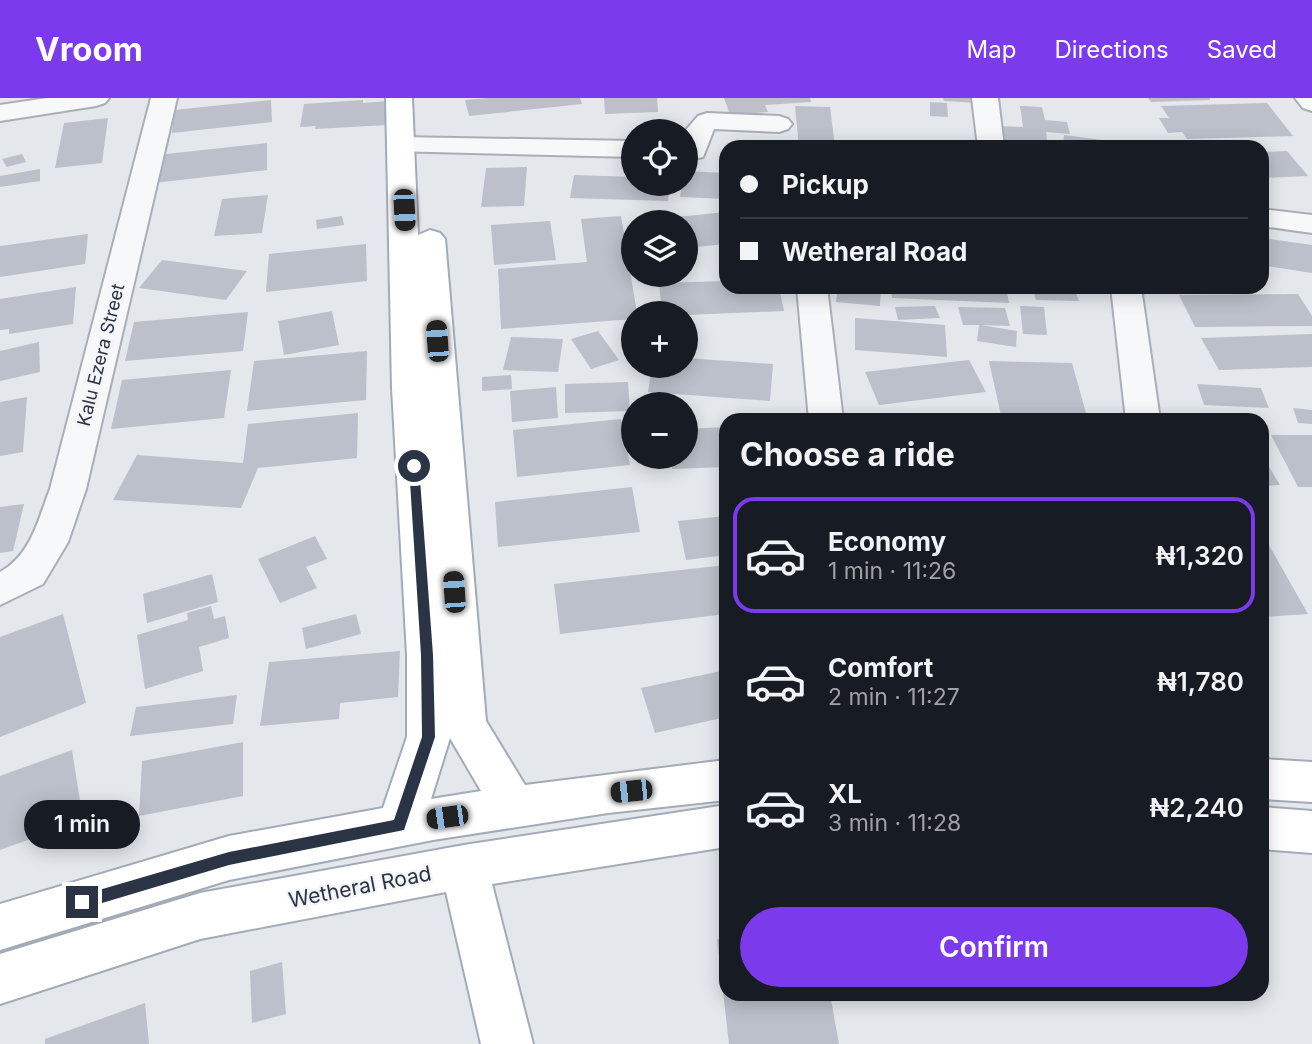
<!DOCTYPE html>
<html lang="en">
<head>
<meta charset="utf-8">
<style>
  body { margin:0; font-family:Inter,sans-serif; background:#242831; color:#f1f3f6; height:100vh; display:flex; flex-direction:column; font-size:26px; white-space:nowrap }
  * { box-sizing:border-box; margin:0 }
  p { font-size:23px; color:#9ea1a6 }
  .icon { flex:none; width:38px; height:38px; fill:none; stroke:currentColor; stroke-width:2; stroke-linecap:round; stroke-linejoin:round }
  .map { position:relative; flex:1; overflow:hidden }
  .details { position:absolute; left:719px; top:315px; width:550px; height:588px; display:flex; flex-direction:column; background:#171b24; border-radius:21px; box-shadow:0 4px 18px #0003 }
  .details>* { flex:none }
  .banner { position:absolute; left:719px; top:42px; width:550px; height:154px; border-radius:21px; box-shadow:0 4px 18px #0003; display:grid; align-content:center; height:154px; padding:0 21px; background:#171b24 }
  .fabs { position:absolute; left:621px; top:21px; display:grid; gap:14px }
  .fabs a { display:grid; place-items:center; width:77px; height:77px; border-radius:50%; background:#171b24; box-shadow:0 4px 18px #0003; font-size:35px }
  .end { position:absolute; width:32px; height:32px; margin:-16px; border:9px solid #2b3445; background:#fff; box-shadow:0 0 0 4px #fff }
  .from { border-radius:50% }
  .bubble { position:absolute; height:49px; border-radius:24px; background:#171b24; box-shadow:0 4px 18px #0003; font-size:23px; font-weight:600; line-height:49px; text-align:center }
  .car { position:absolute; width:21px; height:42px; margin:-21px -10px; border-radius:9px; box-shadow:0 0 5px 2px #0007; background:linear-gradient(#222 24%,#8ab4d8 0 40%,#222 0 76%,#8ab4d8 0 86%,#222 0) }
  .banner b { display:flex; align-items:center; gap:24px; height:66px; font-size:26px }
  .banner b+b { border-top:2px solid #363941 }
  .banner i { width:18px; height:18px; background:#f1f3f6 }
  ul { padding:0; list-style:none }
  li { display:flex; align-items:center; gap:21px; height:116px; margin:0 14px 10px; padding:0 7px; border:4px solid transparent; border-radius:21px }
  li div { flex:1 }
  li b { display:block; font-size:26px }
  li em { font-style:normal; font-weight:600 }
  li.selected { border-color:#7c3aed }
  li>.icon { width:63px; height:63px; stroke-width:1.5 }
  h2 { padding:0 21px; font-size:32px; line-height:84px }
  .action { display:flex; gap:14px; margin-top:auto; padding:14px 21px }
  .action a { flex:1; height:80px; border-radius:42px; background:#7c3aed; color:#fff; font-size:28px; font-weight:600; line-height:80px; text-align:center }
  header { display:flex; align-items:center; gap:42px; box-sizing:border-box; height:98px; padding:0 35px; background:#7c3aed; color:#fff }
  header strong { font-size:33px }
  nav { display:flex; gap:38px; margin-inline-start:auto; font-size:24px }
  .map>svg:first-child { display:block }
</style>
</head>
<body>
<header>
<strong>Vroom</strong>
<nav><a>Map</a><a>Directions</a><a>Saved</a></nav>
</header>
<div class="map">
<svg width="1312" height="946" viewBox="0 0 1312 946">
  <rect width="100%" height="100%" fill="#e4e7ec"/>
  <path fill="#bbc0ca" d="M 489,0 L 580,0 L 582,6 L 469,18 L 465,2 Z
    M 604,0 L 657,0 L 658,14 L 605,16 Z
    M 724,0 L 810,0 L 811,4 L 765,7 L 768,14 L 730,17 Z
    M 943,0 L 980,0 L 980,5 L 944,3 Z
    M 1148,0 L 1210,0 L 1210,2 L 1151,4 Z
    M 271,2 L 272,24 L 172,35 L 174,12 Z
    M 363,2 L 363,5 L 388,3 L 387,27 L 315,31 L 316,28 L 300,29 L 304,6 Z
    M 930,4 L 947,5 L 948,19 L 930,18 Z
    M 1267,5 L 1293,38 L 1187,41 L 1182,34 L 1168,35 L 1159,20 L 1169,20 L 1161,8 Z
    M 795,8 L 830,9 L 835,49 L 799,49 Z
    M 1020,8 L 1042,9 L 1045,22 L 1067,24 L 1070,36 L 1046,34 L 1048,49 L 1001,49 L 998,28 L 1023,29 Z
    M 108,20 L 102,65 L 55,70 L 64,25 Z
    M 1064,37 L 1141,47 L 1141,49 L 1063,49 Z
    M 267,45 L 267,72 L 154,85 L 157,57 Z
    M 1287,53 L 1308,78 L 1262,80 L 1262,54 Z
    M 22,56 L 26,64 L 7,69 L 2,61 Z
    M 527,69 L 524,108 L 481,109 L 486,70 Z
    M 40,71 L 40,83 L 0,89 L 0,78 Z
    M 686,73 L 726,75 L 726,101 L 680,99 L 682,86 L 686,86 Z
    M 574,77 L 634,79 L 634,86 L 670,86 L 668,103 L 570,100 Z
    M 268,97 L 262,135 L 214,138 L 222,101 Z
    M 726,114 L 726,146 L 686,150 L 686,124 L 679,124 L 677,119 Z
    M 342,118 L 344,127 L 317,131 L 316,122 Z
    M 621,118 L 637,215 L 634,215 L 634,221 L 501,231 L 498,171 L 587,164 L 581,121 Z
    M 550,123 L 556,162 L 494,167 L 491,127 Z
    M 88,136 L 85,166 L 0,179 L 0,148 Z
    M 1262,140 L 1312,147 L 1312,175 L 1266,168 Z
    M 366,146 L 367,183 L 266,194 L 269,156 Z
    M 162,162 L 247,173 L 226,202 L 139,190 Z
    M 726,183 L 726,189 L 779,189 L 784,213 L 686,217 L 662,215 L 659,185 Z
    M 76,189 L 73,226 L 9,236 L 9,231 L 0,232 L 0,201 Z
    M 838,189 L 881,189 L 880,208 L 836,204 Z
    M 891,189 L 1006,189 L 1009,205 L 892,200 Z
    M 1032,189 L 1074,189 L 1079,203 L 1036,202 Z
    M 1179,189 L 1217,189 L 1219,194 L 1179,191 Z
    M 1298,196 L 1312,218 L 1312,228 L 1195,229 L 1179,197 Z
    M 935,208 L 940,220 L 898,222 L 895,209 Z
    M 1020,208 L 1044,209 L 1047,237 L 1023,236 Z
    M 958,209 L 1005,210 L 1010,228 L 981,227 L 1017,233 L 1016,249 L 977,243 L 979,227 L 963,227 Z
    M 332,213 L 339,247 L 284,257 L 278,223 Z
    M 248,214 L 243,253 L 125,263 L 134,224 Z
    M 855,220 L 945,227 L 947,259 L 855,252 Z
    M 598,233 L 619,262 L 591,271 L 571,241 Z
    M 1312,236 L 1312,269 L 1219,272 L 1201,240 Z
    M 511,239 L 563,241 L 558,274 L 503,272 Z
    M 39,244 L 40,274 L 0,283 L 0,253 Z
    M 367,253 L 366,302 L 247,313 L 254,263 Z
    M 686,260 L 773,266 L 770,303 L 648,294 L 652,268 L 686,268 Z
    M 969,262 L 986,294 L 879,307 L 865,274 Z
    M 989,263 L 1072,265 L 1088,322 L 1002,322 Z
    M 231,272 L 224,320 L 111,331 L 122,282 Z
    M 511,277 L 512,291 L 482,293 L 482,279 Z
    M 628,284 L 630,313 L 565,315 L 565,286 Z
    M 1197,286 L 1261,290 L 1269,310 L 1204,307 Z
    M 556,289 L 558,320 L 512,324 L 510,293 Z
    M 27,299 L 23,354 L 0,358 L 0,304 Z
    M 1293,310 L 1312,312 L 1312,326 L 1298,325 Z
    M 358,315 L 357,360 L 258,370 L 241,410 L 113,402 L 137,357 L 243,365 L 248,326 Z
    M 621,321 L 630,367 L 517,379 L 513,332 Z
    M 726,329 L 726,369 L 672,371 L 671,359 L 686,359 L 686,331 Z
    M 1271,337 L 1312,337 L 1312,389 L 1298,389 Z
    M 1262,357 L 1280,387 L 1262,388 Z
    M 632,389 L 640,434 L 498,449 L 495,404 Z
    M 24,406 L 13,453 L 0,455 L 0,409 Z
    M 726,418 L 726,457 L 686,462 L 678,423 Z
    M 1262,435 L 1308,516 L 1262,519 Z
    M 315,438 L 327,461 L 306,469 L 317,490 L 280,505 L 258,461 Z
    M 726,467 L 726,516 L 560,536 L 554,486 Z
    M 212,476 L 218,504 L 147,525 L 143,496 Z
    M 211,508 L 214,521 L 225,518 L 229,540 L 199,549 L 203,573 L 145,591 L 137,537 L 188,522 L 187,515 Z
    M 63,516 L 86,605 L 0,639 L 0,539 Z
    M 356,516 L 361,536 L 306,551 L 302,530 Z
    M 400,553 L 398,599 L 340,605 L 339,621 L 260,628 L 269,564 Z
    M 726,572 L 726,619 L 655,635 L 641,590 Z
    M 237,597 L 233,626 L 130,638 L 136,609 Z
    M 243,644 L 243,698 L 139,718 L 142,663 Z
    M 72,652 L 83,722 L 0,752 L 0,678 Z
    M 717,841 L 726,841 L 726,896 L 830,896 L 839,946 L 729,946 Z
    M 282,864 L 286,916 L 252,925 L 250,873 Z
    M 145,905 L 149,946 L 45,946 L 45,941 Z"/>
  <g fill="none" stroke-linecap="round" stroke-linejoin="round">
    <g stroke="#a9aeb7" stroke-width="4">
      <path id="minor" d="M 47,0 L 109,0 L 105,5 L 96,8 L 0,23 L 0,7 Z
        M 151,0 L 177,0 L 86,391 L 68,444 L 43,486 L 0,507 L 0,474 C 31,457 38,422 50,391 Z
        M 972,0 L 998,0 L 1004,49 L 978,49 Z
        M 1295,0 L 1312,0 L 1312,13 L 1303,10 Z
        M 707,15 L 779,18 L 788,21 L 792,26 L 788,31 L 779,34 L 714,31 L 703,59 L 694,61 L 686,59 L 685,33 L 698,18 Z
        M 400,39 L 634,43 L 634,59 L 391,53 L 387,47 L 391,41 Z
        M 1262,111 L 1312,117 L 1312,135 L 1262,128 Z
        M 797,189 L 827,189 L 843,322 L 809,322 Z
        M 1111,189 L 1141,189 L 1160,322 L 1126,322 Z"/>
    </g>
    <g stroke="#a3abb8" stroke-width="4">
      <path id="major" d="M 386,0 L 412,0 L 418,137 L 430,132 L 440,135 L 445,141 L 486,623 L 525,687 L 726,662 L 726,702 L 608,715 L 433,742 L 229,782 L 0,852 L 0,806 L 229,738 L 383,710 L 407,639 L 407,557 L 392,290 ZM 450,640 L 481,693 L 431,701 Z
        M 1262,661 L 1312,664 L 1312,704 L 1262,701 Z
        M 726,707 L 726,749 L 492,786 L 533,946 L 481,946 L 446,794 L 200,841 L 0,906 L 0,856 L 200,795 L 464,747 Z
        M 1262,709 L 1312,713 L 1312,755 L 1262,751 Z"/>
    </g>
    <use href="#minor" fill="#f7f8fa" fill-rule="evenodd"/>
    <use href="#major" fill="#fff" fill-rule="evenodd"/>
  </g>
  <path fill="#2b3445" d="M 414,364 L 419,368 L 433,557 L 435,639 L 404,732 L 229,767 L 82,811 L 77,809 L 75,804 L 82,797 L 229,754 L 394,722 L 422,639 L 421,557 L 409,368 Z"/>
  <g text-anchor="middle" stroke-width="5" stroke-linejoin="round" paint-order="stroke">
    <g font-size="18" fill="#2b3445" stroke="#f4f6f9">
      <text transform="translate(101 257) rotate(-76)" y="6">Kalu Ezera Street</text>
    </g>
    <g font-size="21" fill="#2b3445" stroke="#f4f6f9">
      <text transform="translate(360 789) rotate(-11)" y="7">Wetheral Road</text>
    </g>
  </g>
</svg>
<div class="fabs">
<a><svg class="icon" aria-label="locate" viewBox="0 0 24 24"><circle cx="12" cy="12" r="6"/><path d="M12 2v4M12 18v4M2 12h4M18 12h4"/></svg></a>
<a><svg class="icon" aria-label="layers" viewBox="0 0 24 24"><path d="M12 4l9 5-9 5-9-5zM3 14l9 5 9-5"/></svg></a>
<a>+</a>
<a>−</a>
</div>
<i class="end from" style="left:414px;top:368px"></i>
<i class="end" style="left:82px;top:804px"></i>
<div class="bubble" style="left:24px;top:702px;width:116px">1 min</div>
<i class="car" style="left:404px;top:112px;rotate:177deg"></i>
<i class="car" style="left:437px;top:243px;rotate:356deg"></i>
<i class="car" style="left:454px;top:494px;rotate:356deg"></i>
<i class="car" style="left:631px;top:693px;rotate:264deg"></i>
<i class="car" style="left:447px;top:719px;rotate:262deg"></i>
<div class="banner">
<b><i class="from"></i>Pickup</b>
<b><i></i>Wetheral Road</b>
</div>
<section class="details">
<h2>Choose a ride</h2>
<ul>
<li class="selected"><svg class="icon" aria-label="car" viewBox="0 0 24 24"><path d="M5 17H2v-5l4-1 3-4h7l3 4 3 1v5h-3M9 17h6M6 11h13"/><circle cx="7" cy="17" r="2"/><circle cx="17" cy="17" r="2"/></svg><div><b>Economy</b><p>1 min · 11:26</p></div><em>₦1,320</em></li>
<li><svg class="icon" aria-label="car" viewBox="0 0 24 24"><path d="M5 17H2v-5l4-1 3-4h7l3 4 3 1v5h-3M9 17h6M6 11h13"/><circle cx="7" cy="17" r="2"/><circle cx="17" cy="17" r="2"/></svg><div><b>Comfort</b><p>2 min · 11:27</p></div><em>₦1,780</em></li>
<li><svg class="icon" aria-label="car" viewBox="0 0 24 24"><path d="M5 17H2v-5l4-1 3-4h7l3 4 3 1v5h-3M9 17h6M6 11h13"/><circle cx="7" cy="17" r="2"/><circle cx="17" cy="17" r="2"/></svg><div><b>XL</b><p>3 min · 11:28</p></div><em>₦2,240</em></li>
</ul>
<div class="action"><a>Confirm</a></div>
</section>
</div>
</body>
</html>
